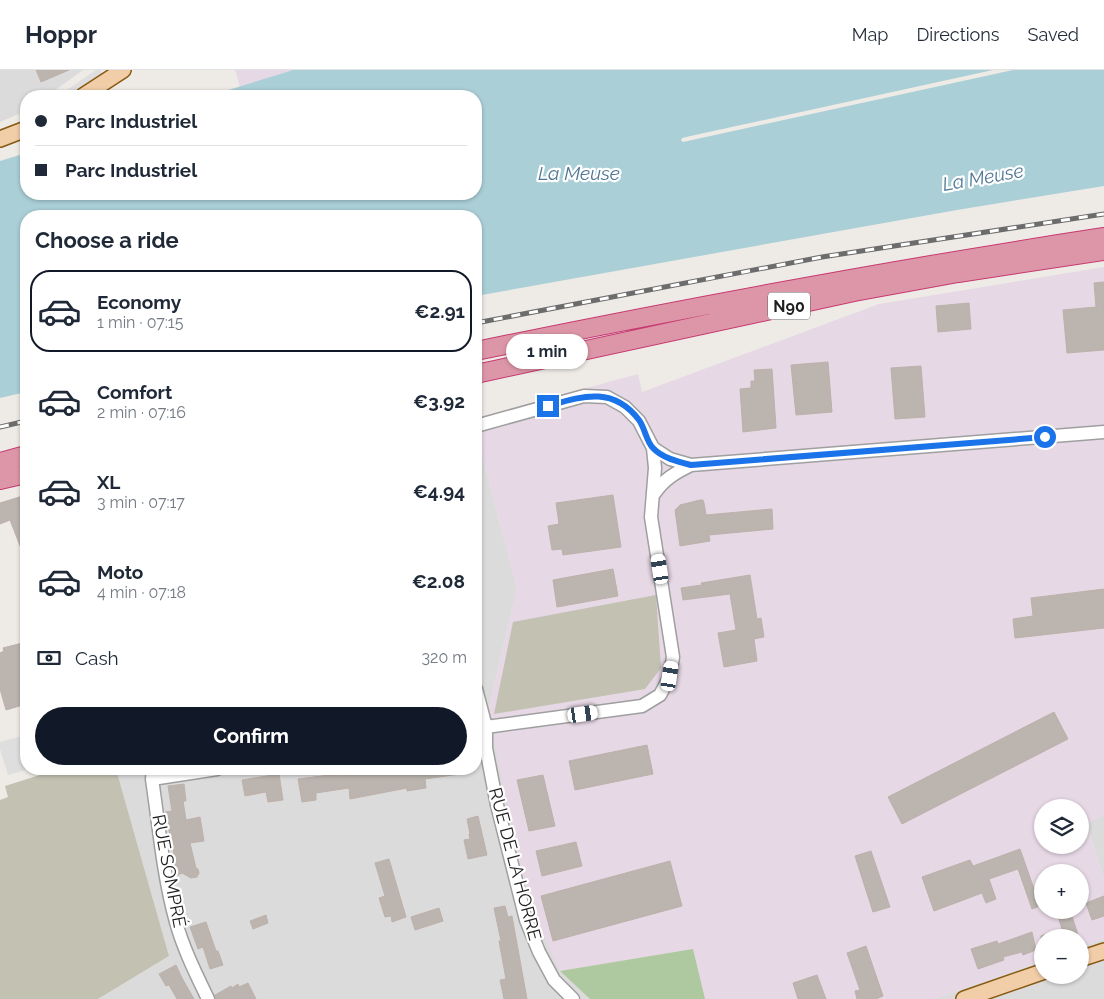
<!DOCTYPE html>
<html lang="en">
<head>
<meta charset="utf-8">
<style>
  body { margin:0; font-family:Raleway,sans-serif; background:#f6f6f7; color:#1f2937; height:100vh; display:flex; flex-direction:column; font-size:19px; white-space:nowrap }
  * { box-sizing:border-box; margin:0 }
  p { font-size:16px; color:#747a83 }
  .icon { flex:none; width:28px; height:28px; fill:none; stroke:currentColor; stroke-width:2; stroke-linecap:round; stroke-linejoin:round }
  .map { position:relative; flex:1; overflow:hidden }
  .drawer { position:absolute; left:20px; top:140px; width:462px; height:565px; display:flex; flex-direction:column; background:#fff; border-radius:20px; box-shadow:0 1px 4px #0004 }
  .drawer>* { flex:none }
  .guide { position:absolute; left:20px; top:20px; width:462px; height:110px; border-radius:20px; box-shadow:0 1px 4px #0004; display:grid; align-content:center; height:110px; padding:0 15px; background:#fff }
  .tools { position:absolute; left:1034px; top:729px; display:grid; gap:10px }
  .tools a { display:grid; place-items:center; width:55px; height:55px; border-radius:50%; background:#fff; box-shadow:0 1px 4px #0004; font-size:25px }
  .end { position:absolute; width:22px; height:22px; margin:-11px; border:6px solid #1a73e8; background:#fff; box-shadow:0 0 0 2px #fff }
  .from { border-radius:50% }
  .bubble { position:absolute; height:35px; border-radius:18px; background:#fff; box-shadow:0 1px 4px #0004; font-size:16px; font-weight:700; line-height:35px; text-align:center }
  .car { position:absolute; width:15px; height:30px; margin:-15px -8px; border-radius:6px; box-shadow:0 0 4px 1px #0007; background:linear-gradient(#fff 24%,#345 0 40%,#fff 0 76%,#345 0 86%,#fff 0) }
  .guide b { display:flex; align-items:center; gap:18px; height:48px; font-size:19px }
  .guide b+b { border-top:1px solid #e0e1e3 }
  .guide i { width:12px; height:12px; background:#1f2937 }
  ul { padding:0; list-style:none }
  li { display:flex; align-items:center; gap:15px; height:82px; margin:0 10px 8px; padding:0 5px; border:2px solid transparent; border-radius:20px }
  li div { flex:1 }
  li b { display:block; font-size:19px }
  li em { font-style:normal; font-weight:700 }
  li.current { border-color:#111827 }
  li>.icon { width:45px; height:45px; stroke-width:1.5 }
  h2 { padding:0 15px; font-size:22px; line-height:60px }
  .pay { display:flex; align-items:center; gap:12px; height:55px; padding:0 15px; font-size:19px }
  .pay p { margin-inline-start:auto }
  .cta { display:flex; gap:10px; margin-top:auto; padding:10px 15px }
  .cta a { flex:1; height:58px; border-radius:30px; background:#111827; color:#fff; font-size:20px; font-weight:700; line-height:58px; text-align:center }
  header { display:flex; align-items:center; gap:30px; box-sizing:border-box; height:70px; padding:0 25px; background:#fff; border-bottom:1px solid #e0e1e3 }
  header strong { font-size:24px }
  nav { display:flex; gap:28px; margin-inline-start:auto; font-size:18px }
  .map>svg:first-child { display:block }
</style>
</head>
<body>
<header>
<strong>Hoppr</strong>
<nav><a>Map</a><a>Directions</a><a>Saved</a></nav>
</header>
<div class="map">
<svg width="1104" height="929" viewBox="0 0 1104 929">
  <rect width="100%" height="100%" fill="#eeebe6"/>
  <path fill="#dcdbdc" d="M 0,0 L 83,0 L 47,26 L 26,26 L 26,41 L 0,52 Z
    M 476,361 L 517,518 L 488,642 L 560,901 L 590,929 L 98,929 L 169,886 L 116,699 L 476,699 Z
    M 1104,745 L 1104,809 L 1086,753 Z
    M 1104,869 L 1104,929 L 934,929 L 1042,891 L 1042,905 L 1080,905 L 1080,877 Z"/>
  <path fill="#e6d8e5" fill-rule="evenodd" d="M 235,0 L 293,0 L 240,17 Z
    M 1104,197 L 1104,745 L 1086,754 L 1104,809 L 1104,869 L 1080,877 L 1080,868 L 1042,868 L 1042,891 L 934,929 L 590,929 L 560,901 L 525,824 L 488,642 L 517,518 L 476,361 L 476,348 L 638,304 L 642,322 L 879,234 ZM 1042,738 L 1080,738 L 1080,775 L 1042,775 ZM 1042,802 L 1080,802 L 1080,840 L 1042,840 Z"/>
  <path fill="#c2c1b2" d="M 656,525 L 661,598 L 645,619 L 494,644 L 513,552 Z
    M 59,699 L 116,699 L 169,886 L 98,929 L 0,929 L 0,730 L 8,727 L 5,716 Z"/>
  <path fill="#aec99f" d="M 693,879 L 705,929 L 590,929 L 560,901 Z"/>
  <path fill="#dedede" d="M 96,0 L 101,0 L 102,5 L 71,26 L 58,26 Z
    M 26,665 L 26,699 L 29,699 L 8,705 L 0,679 L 0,672 Z"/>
  <path fill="#abcfd7" d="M 293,0 L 993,0 L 695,65 L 682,68 L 681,70 L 683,72 L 1013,0 L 1104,0 L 1104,116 L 957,140 L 476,226 L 476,146 L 26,146 L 26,322 L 0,328 L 0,91 L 26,83 L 26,124 L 476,124 L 476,26 L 209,26 Z"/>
  <path fill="#bbb4af" stroke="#beb1aa" d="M 36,0 L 69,0 L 41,12 Z
    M 1104,212 L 1104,280 L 1067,283 L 1063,240 L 1096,237 L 1094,213 Z
    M 969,233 L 971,259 L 938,262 L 936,236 Z
    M 828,292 L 832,342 L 796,345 L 791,295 Z
    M 921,296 L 925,347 L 895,349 L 891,298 Z
    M 772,299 L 776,358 L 743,362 L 740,319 L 751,318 L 751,311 L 755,311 L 754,300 Z
    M 26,425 L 26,491 L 10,450 L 0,454 L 0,433 Z
    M 613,425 L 621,477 L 563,485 L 562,479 L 552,480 L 548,456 L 559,454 L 556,433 Z
    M 700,430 L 703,430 L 704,433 L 706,445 L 772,439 L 773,459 L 709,465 L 710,471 L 680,476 L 675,440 L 680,435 Z
    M 613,499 L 618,526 L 557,537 L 553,510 Z
    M 750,505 L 757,549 L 761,548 L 764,567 L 754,569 L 757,591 L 724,597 L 718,563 L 736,560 L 730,524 L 683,530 L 681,518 L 702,515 L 701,513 Z
    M 1104,519 L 1104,558 L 1015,568 L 1013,549 L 1033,546 L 1031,528 Z
    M 26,572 L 26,634 L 6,640 L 0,619 L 0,583 L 4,581 L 3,578 Z
    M 1054,642 L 1068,669 L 902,754 L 888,727 Z
    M 647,675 L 653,704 L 575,720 L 569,691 Z
    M 382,699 L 459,699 L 460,704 L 425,709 L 426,718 L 407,721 L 407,718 L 350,729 L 349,718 L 316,723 L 316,730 L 302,732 L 298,709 L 338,704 L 338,706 Z
    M 279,704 L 283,730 L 268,732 L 266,722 L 245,726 L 242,710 Z
    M 543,705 L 555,756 L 529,761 L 517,710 Z
    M 184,714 L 186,731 L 183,731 L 186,750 L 200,747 L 204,771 L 190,773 L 196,798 L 198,799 L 199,803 L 197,807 L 191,808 L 182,803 L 174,807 L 171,785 L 174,784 L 165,742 L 172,741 L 168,716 Z
    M 478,746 L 487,785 L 468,789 L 464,770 L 470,769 L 469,764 L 470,764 L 467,749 Z
    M 576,772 L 582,796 L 542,806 L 536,781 Z
    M 1020,779 L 1040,836 L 1032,839 L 1018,799 L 989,809 L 996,829 L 986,833 L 982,823 L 934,841 L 922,807 L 970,790 L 973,796 Z
    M 871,781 L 890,837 L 873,842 L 855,786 Z
    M 389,789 L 406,847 L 392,852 L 391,846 L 385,847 L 379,828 L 385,826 L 375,793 Z
    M 670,791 L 682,836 L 553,871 L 541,826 Z
    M 1104,826 L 1104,846 L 1092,850 L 1086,833 Z
    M 505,836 L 508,847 L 512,846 L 527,929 L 504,929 L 500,910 L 506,909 L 499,871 L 501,871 L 494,838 Z
    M 439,838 L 443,851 L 415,860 L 411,847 Z
    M 1056,840 L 1070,840 L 1079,868 L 1041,868 L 1041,866 L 1062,859 Z
    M 266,845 L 268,853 L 253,859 L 250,851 Z
    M 206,852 L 216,881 L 218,881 L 223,895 L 210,899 L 203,877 L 198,879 L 190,857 Z
    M 1032,862 L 1036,880 L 1023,885 L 1022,882 L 1003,887 L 1004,890 L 978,899 L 971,879 L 997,871 L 998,874 Z
    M 866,876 L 883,926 L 876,929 L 857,929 L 855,921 L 860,920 L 847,883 Z
    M 176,895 L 182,908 L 194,929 L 177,929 L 169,915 L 166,916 L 159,904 Z
    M 817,905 L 826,929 L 798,929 L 793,913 Z
    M 248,913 L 256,929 L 216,929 L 215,925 L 231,916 L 232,918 L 238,914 L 239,917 Z"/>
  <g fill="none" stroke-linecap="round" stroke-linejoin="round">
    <g stroke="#9f9f9f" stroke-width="15">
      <path id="minor" d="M 476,356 L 584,326 L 607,327 L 625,337 L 639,351 L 653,378 L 655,398 L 651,447 L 673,587 L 670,606 L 660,625 L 642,636 L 486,657
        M 653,378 L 670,389 L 691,395
        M 654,424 C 664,409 675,403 691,395 L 1104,362
        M 476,619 L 486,657 L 486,678 L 497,735 L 526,850 L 539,882 L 554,910 L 573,929
        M 153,699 L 152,709 C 159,756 163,805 176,852 C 183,878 196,904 208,929
        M 152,709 L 217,699"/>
    </g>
    <g stroke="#885911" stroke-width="18">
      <path id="major" d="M 83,26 L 123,0
        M 0,69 L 26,59
        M 1080,889 L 1104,881
        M 964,929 L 1042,902"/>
    </g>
    <g stroke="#c73871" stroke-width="20">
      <path id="highway" d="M 476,281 C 685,238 894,199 1104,167
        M 476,304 L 854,222 L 958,203 L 1104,181
        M 0,392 L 26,385
        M 0,410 L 26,404"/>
    </g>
    <use href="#minor" stroke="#fff" stroke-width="12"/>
    <use href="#major" stroke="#f1cda8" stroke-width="15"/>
    <use href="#highway" stroke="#dd96a7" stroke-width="18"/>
    <g stroke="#6c6c6c" stroke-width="5">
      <path id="rail" d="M 476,253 L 822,187 L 1104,144
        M 0,357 L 26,351"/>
    </g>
    <use href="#rail" stroke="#fff" stroke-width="3" stroke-dasharray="9" stroke-linecap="butt"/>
  </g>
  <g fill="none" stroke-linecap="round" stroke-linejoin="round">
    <path stroke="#1a73e8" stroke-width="6" d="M 548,336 C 583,326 613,316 639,350 C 645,358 646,371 653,378 C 662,388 679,392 691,395 L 1045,367"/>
  </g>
  <g text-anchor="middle" stroke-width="4.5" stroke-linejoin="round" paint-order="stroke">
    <rect fill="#fff" stroke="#626262" stroke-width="1" x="768" y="222.5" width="42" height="27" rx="4"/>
    <g font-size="16" font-weight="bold" fill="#1e1e1e">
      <text x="789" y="242">N90</text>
    </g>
    <g font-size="18" fill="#1e1e1e" stroke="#fff">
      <text transform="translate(515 794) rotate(75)" y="6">RUE DE LA HORRE</text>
      <text transform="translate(169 801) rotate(79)" y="6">RUE SOMPRÉ</text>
    </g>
    <g font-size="19" font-style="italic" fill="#4f7694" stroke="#fff">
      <text x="579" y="110">La Meuse</text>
      <text transform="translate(983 107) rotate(-10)" y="7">La Meuse</text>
    </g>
  </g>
</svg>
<div class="tools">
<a><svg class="icon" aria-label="layers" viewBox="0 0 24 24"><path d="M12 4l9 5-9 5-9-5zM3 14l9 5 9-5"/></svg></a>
<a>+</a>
<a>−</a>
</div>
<i class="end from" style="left:1045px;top:367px"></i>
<i class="end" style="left:548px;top:336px"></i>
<div class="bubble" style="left:506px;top:264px;width:82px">1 min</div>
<i class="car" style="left:660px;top:499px;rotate:351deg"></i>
<i class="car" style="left:670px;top:606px;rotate:9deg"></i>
<i class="car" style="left:583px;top:644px;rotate:82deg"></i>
<div class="guide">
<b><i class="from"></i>Parc Industriel</b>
<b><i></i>Parc Industriel</b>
</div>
<section class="drawer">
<h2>Choose a ride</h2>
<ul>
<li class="current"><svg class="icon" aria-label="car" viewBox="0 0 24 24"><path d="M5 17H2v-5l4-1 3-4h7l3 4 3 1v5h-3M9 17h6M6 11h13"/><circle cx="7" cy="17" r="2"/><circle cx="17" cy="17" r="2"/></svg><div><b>Economy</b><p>1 min · 07:15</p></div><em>€2.91</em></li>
<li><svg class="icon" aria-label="car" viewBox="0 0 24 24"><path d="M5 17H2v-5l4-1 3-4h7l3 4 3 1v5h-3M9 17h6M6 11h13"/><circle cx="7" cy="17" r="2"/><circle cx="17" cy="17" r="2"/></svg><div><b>Comfort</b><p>2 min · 07:16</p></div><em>€3.92</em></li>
<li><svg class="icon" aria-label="car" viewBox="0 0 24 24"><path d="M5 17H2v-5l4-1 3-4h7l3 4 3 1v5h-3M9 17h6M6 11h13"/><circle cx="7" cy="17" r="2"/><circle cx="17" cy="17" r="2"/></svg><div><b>XL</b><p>3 min · 07:17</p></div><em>€4.94</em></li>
<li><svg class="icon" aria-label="car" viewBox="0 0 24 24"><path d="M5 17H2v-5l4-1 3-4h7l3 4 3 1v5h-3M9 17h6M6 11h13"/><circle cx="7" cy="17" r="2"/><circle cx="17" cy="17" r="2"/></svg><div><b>Moto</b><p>4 min · 07:18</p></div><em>€2.08</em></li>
</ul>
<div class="pay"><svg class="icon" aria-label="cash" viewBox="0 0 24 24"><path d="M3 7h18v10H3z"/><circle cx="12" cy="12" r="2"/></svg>Cash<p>320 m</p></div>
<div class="cta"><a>Confirm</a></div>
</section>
</div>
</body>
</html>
